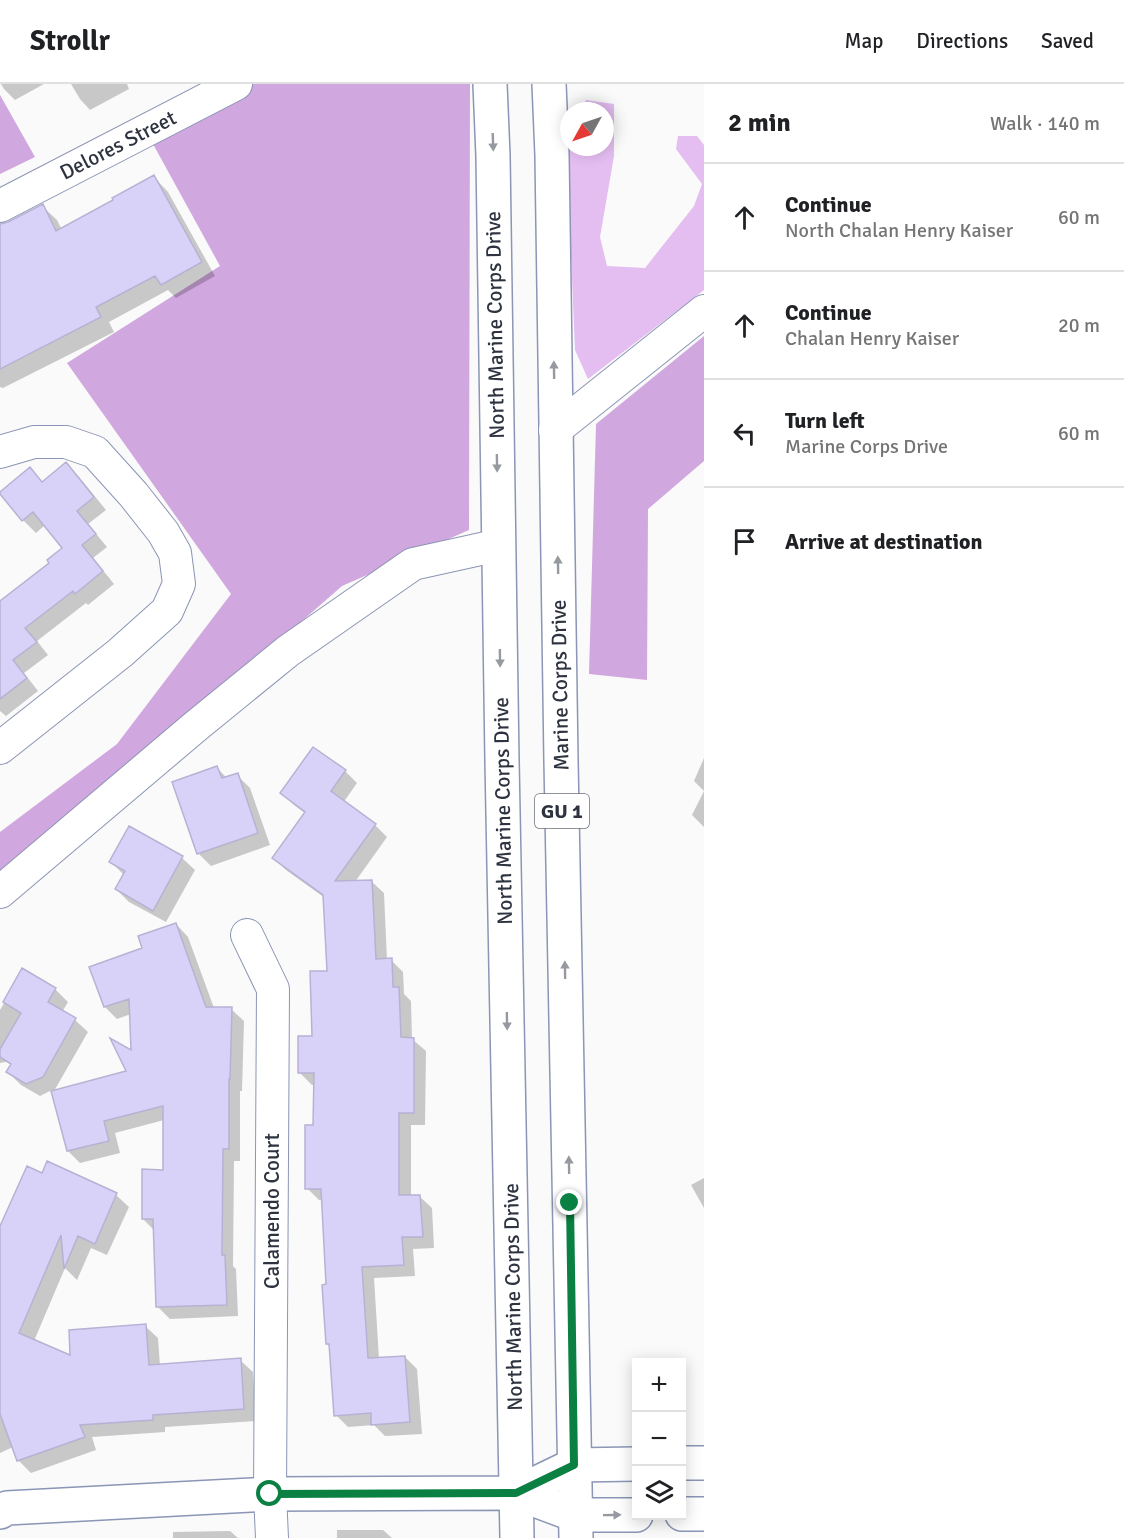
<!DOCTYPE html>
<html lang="en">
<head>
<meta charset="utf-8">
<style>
  :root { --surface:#fff; --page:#f2f2f2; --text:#202124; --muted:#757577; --line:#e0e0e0 }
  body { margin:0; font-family:Signika,sans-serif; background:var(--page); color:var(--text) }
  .controls { position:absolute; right:18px; bottom:18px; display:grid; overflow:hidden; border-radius:0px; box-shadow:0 3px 15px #0003 }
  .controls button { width:54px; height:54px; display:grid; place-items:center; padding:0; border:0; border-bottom:2px solid var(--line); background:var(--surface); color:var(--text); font:30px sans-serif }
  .compass { position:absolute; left:560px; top:18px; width:54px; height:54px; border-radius:50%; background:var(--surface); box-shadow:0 3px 15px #0003; rotate:230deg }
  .stop { position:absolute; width:18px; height:18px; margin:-14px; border:4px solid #0b8043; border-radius:50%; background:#fff }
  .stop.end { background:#0b8043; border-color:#fff; box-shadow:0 2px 6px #0008 }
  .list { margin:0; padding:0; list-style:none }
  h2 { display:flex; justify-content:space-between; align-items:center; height:78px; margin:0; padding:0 24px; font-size:26px }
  h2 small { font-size:20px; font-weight:400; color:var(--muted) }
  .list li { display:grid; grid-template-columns:39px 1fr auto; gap:18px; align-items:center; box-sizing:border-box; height:108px; padding:0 24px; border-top:2px solid var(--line) }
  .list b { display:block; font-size:22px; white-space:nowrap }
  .list p { margin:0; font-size:20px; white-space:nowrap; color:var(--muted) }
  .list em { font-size:20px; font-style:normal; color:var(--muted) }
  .icon { flex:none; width:33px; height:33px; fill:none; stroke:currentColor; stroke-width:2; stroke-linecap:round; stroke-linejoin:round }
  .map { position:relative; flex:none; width:704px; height:1454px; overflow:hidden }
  header { display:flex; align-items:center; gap:36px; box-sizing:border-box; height:84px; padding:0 30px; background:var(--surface); border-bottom:2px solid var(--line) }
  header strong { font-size:28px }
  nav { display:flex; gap:33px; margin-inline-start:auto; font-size:21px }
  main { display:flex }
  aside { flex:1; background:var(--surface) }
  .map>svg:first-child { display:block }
  .green { fill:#e4bdf1 }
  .forest { fill:#d0a7de }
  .shadow { fill:#0003 }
  .building { fill:#d9d2f8; stroke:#b8b1d3; stroke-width:1.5 }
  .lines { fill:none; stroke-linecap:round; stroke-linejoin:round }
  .street-casing { stroke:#8b95b5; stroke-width:34 }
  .secondary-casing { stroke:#8b95b5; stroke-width:36 }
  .primary-casing { stroke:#8b95b5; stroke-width:36 }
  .street { stroke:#fff; stroke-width:32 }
  .secondary { stroke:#fff; stroke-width:33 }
  .primary { stroke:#fff; stroke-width:33 }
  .oneway { fill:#9699a0 }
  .route { stroke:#0b8043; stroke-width:8 }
  .labels { text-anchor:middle; stroke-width:5; stroke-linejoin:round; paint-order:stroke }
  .shield { fill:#fff; stroke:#6d7079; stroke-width:1.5 }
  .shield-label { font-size:20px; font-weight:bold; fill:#2e3340 }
  .street-label { font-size:21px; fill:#2e3340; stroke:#fff }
</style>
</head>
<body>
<header>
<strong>Strollr</strong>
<nav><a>Map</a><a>Directions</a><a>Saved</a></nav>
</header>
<main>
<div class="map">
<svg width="704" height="1454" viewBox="0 0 704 1454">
  <rect width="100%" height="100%" fill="#fafafa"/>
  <path class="green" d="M 586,16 L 614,20 L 614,72 L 600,153 L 607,182 L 645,184 L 694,122 L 702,100 L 676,65 L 678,52 L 697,52 L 704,61 L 704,206 L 588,295 L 575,266 L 566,52 L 569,47 L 569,63 L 605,63 L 605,27 L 580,27 Z"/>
  <path class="forest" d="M 252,0 L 470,0 L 469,446 L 342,502 L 87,725 L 0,797 L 0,748 L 117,660 L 231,510 L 67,279 L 220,182 L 153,60 Z
    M 0,11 L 35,73 L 0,90 Z
    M 704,252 L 704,377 L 648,425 L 647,596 L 589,590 L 596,340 Z"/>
  <path class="shadow" d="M 1,0 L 44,0 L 15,16 L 4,5 Z
    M 71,0 L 127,0 L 129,5 L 90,26 L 80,15 Z
    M 154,93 L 168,108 L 215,192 L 176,214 L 168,206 L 109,238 L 114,248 L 3,304 L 0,303 L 0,141 L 9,139 L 42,122 L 57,136 L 62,146 Z
    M 66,380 L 79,393 L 106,426 L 88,440 L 107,463 L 93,474 L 114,500 L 88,521 L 86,519 L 37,557 L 48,571 L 24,589 L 38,607 L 6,632 L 0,627 L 0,519 L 51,479 L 64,464 L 45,441 L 36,449 L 23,436 L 30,385 L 43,399 Z
    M 314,665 L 345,687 L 357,699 L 343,719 L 375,741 L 387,753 L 355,798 L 371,797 L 384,809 L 387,876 L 391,876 L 403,888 L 404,910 L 411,917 L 412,955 L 426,967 L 425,1041 L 411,1041 L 411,1112 L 419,1112 L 432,1124 L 434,1164 L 413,1165 L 415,1192 L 374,1194 L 379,1275 L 405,1273 L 417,1285 L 422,1350 L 385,1352 L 374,1341 L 348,1343 L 336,1331 L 331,1263 L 327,1260 L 328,1202 L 323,1116 L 319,1116 L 307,1104 L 315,1042 L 315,1001 L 312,1001 L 299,988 L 314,954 L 329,888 L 325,814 L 286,786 L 274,774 L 306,730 L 294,721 L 282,709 Z
    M 704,674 L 704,707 L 694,697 Z
    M 217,684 L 227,694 L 237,691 L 250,704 L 270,761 L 211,782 L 198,769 Z
    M 704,707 L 704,743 L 692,731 Z
    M 130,744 L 182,774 L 195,786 L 166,838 L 129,818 L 116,805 L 124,791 L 111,778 Z
    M 176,840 L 188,853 L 214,924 L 231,925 L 244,937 L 242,1007 L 240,1007 L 240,1077 L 234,1077 L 233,1182 L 236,1185 L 238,1232 L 170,1235 L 158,1223 L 154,1146 L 143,1135 L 165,1087 L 164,1036 L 115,1049 L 120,1069 L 80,1079 L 68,1067 L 52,1006 L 40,1012 L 21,1001 L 8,988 L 15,976 L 0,979 L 0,926 L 23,886 L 55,905 L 68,918 L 62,928 L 75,936 L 88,948 L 54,1007 L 128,988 L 133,969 L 131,930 L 117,935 L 105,923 L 91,884 L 144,865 Z
    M 48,1079 L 116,1111 L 129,1123 L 107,1171 L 91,1164 L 77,1196 L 65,1184 L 34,1257 L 72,1273 L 145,1242 L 158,1254 L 160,1282 L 240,1276 L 253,1288 L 256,1337 L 165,1343 L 165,1348 L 92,1353 L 96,1366 L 31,1389 L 18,1376 L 13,1363 L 0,1369 L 0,1145 L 43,1091 Z
    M 704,1094 L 704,1124 L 691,1101 Z
    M 337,1446 L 383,1446 L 392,1454 L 337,1454 Z
    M 230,1447 L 238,1454 L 173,1454 L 173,1448 Z"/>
  <path class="building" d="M 154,91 L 202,178 L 161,201 L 155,192 L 96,223 L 101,233 L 0,285 L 0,140 L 8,138 L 43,120 L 56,147 L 113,116 L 112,114 Z
    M 66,378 L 94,413 L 77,427 L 96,450 L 82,461 L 103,487 L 75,510 L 73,507 L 25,544 L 37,558 L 13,576 L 27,594 L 0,615 L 0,517 L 49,479 L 47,476 L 62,464 L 33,428 L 22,437 L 0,410 L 0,408 L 30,383 L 42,398 Z
    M 313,663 L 346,686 L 331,707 L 376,740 L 335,797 L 372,796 L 376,875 L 392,874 L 393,903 L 399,903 L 401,953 L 414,954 L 414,1029 L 399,1029 L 399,1111 L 420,1111 L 423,1153 L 402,1153 L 404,1181 L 362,1183 L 368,1274 L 405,1272 L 410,1338 L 371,1341 L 371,1329 L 334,1332 L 329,1260 L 326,1260 L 322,1201 L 326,1200 L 321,1105 L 305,1105 L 305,1041 L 313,1041 L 314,989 L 298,989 L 298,952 L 312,952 L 310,887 L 327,887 L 323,811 L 272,774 L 305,728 L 280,709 Z
    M 217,682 L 222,694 L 238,689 L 258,749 L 197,770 L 172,698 Z
    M 129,742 L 183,772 L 153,827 L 115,805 L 125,787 L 109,778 Z
    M 176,839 L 206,923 L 232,923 L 230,995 L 229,995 L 229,1065 L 223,1065 L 222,1171 L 225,1171 L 227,1221 L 156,1223 L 153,1135 L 142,1135 L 142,1085 L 163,1086 L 163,1022 L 104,1037 L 109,1057 L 67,1067 L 51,1007 L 126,987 L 110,954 L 131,966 L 129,915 L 104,923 L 89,883 L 142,864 L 138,852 Z
    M 22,884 L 56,904 L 48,918 L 76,934 L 43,993 L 26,1000 L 6,988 L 11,980 L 0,973 L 0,965 L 21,929 L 3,918 Z
    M 47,1077 L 117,1109 L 95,1160 L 78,1152 L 64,1185 L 61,1151 L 19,1249 L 70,1271 L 69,1246 L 146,1240 L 149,1281 L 241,1274 L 244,1325 L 153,1331 L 153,1336 L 80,1341 L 85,1353 L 17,1377 L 0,1330 L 0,1142 L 27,1082 L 42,1089 Z"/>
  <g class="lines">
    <g class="street-casing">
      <path id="street" d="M 0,122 L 236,0
        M 555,346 L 704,227
        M 0,368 L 34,358 L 66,358 L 95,368 L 133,410 L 163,448 L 175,469 L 179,500 L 167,527 L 120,569 L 0,664
        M 0,808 L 196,642 L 288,567 L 413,480 L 499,461
        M 247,851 L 273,905 L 270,1410 L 272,1454"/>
    </g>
    <g class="secondary-casing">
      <path id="secondary" d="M 682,1379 L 704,1379
        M 516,1409 L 574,1381 L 636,1380
        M 0,1428 L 7,1424 L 270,1410 L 516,1409 L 575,1431 L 636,1431
        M 682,1430 L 704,1430"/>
    </g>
    <g class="primary-casing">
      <path id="primary" d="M 490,0 L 493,72 L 502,677 L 517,1454
        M 549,0 L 552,71 L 561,677 L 576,1454"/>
    </g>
    <use href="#street" class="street"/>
    <use href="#secondary" class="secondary"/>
    <use href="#primary" class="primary"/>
  </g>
  <defs><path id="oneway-solid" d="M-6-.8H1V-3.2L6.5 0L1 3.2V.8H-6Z" transform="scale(1.5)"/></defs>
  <g class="oneway">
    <use href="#oneway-solid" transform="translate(493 58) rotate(88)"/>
    <use href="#oneway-solid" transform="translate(554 286) rotate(-91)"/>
    <use href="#oneway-solid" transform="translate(497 379) rotate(89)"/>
    <use href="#oneway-solid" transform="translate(558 481) rotate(-91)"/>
    <use href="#oneway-solid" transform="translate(500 574) rotate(89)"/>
    <use href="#oneway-solid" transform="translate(565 886) rotate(-91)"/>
    <use href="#oneway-solid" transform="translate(507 937) rotate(89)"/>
    <use href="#oneway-solid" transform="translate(569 1081) rotate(-91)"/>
    <use href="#oneway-solid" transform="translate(612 1431) rotate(-1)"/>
  </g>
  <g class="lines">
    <path class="route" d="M 270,1410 L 516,1409 L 574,1381 L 570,1119"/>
  </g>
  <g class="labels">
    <rect class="shield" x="535" y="710" width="54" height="34" rx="4.5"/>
    <g class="shield-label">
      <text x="562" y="734">GU 1</text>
    </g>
    <g class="street-label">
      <text transform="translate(118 61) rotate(-27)" y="7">Delores Street</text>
      <text transform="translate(495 241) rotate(-91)" y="7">North Marine Corps Drive</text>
      <text transform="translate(560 601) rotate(-91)" y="7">Marine Corps Drive</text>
      <text transform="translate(503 727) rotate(-91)" y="7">North Marine Corps Drive</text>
      <text transform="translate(272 1127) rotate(-90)" y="7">Calamendo Court</text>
      <text transform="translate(513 1213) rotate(-91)" y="7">North Marine Corps Drive</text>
    </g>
  </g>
</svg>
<div class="controls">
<button>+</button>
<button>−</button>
<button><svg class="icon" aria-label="layers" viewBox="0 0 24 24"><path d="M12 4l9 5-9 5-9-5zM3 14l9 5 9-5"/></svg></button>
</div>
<svg class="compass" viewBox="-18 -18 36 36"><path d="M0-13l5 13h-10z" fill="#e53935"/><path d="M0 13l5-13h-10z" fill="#757577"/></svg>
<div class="stop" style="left:270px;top:1410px"></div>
<div class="stop end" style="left:570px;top:1119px"></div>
</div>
<aside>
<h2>2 min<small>Walk · 140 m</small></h2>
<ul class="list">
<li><svg class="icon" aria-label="ahead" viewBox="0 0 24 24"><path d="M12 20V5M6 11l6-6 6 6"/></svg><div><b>Continue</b><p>North Chalan Henry Kaiser</p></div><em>60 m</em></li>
<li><svg class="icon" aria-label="ahead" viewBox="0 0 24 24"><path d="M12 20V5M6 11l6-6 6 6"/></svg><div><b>Continue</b><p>Chalan Henry Kaiser</p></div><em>20 m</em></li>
<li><svg class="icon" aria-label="left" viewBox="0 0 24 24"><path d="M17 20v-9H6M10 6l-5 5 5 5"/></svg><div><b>Turn left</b><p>Marine Corps Drive</p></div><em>60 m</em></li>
<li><svg class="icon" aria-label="arrive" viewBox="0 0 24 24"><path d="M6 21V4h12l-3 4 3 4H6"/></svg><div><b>Arrive at destination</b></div></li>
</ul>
</aside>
</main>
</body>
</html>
